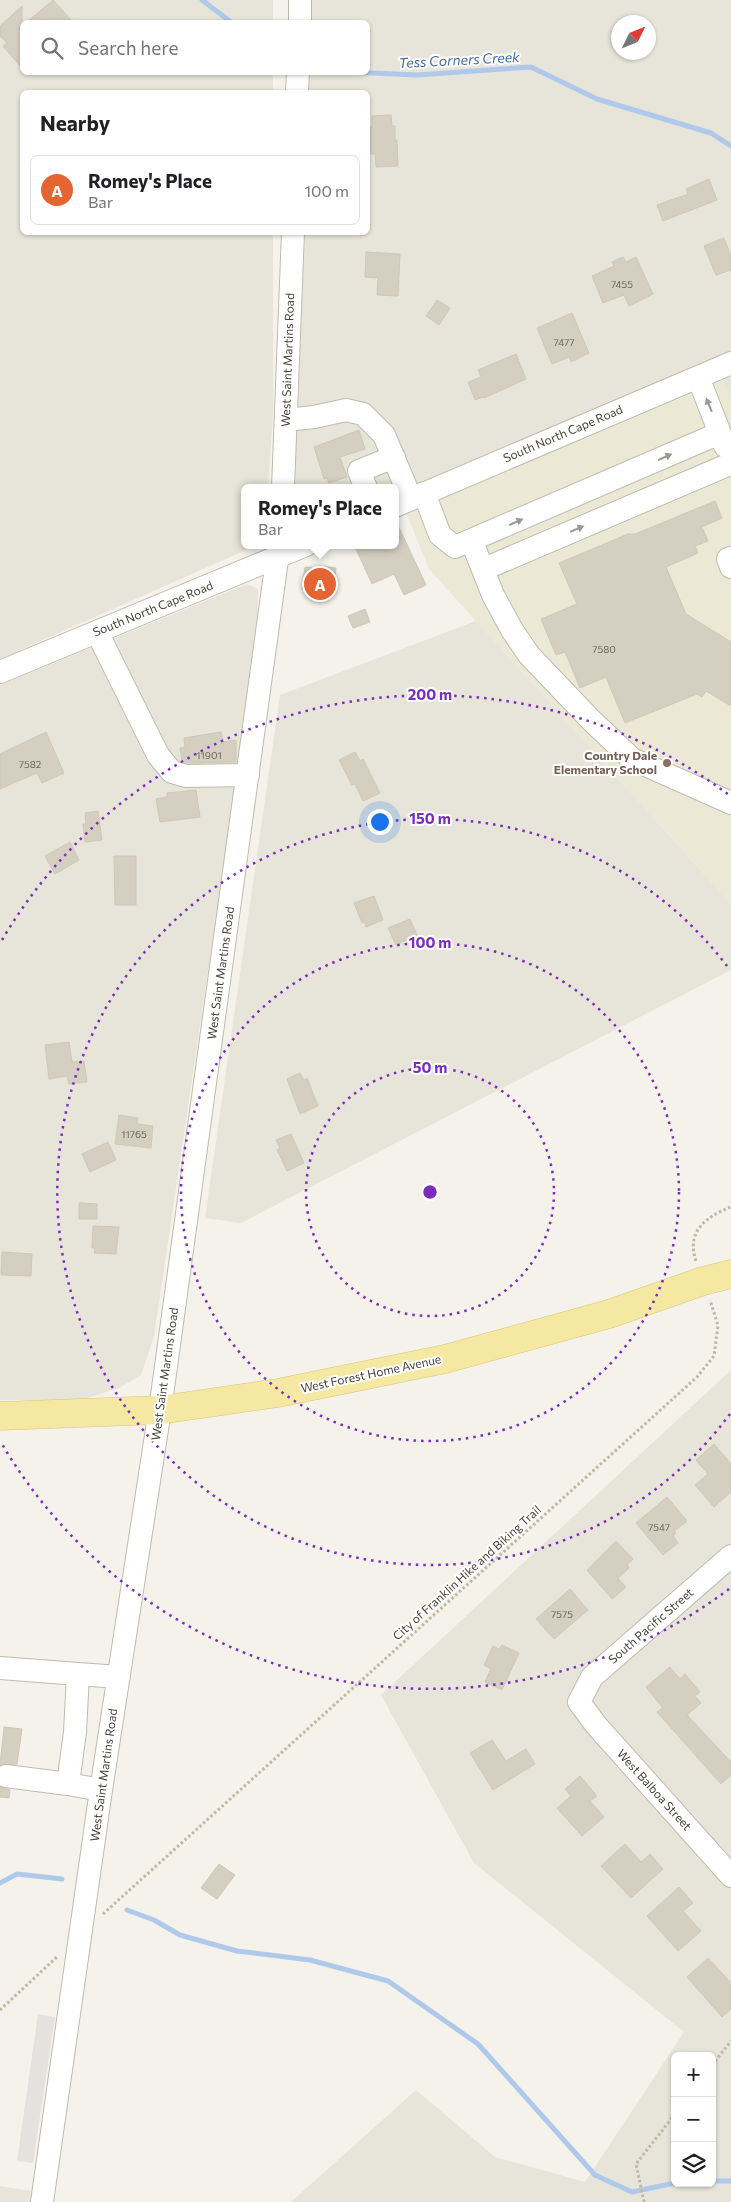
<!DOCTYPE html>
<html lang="en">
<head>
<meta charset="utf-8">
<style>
  :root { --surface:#fff; --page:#f6f6f6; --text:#202124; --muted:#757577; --line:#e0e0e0; --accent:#e46532 }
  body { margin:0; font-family:Commissioner,sans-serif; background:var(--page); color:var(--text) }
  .controls { position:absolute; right:15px; bottom:15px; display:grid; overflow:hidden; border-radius:8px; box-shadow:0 1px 4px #0004 }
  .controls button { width:45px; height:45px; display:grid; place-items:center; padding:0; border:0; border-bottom:1px solid var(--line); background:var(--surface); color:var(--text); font:25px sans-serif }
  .compass { position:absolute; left:611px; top:15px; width:45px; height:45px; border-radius:50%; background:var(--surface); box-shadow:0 1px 4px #0004; rotate:47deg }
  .you { position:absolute; left:379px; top:821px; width:18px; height:18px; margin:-12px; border:4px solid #fff; border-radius:50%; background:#1a73e8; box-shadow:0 0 0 8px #1a73e833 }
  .badge { display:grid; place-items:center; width:32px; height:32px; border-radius:50%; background:var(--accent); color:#fff; font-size:16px; font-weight:700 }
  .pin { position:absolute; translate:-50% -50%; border:2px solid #fff; box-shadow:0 1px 5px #0006 }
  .popup { position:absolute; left:241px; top:484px; width:158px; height:65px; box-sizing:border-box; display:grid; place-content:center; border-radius:8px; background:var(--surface); filter:drop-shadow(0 1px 4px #0005); font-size:16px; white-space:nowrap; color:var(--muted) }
  .popup b { font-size:19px; color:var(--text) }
  .popup::after { content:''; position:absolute; left:50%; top:100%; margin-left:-10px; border:10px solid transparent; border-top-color:var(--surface) }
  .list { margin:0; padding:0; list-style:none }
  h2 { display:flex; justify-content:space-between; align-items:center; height:65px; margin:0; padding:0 20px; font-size:21px }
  h2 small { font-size:16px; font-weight:400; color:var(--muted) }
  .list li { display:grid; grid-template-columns:32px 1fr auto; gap:15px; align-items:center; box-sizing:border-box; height:70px; margin:0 10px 10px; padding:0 10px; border:1px solid var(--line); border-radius:8px }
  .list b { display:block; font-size:19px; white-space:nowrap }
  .list p { margin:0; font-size:16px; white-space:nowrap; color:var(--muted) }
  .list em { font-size:16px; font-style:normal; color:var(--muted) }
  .icon { flex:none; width:28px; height:28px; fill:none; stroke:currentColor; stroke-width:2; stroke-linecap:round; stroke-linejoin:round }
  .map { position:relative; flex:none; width:731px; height:2202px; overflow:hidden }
  .search { position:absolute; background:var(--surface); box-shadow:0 1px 4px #0004; left:20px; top:20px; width:350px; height:55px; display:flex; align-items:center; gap:12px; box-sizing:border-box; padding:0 18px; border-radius:8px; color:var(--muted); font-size:19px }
  .panel { position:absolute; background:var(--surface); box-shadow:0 1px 4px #0004; left:20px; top:90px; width:350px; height:145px; border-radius:8px }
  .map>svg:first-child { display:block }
  .residential { fill:#e7e4d9; fill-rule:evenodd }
  .education { fill:#ebe8d6 }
  .parking { fill:#e3e2de }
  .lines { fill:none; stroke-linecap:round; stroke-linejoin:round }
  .stream { stroke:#aec9e9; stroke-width:5 }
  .building { fill:#d4cfc1; stroke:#cec8b5 }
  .minor-casing { stroke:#bebbae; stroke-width:24 }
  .major-casing { stroke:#d8c774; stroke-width:29 }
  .path { stroke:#beb8a1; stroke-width:3; stroke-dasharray:2.5 2.5; stroke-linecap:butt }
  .minor { stroke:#fff; stroke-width:22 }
  .major { stroke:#f4e8a3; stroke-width:28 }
  .oneway { fill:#9a9892 }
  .ring { fill:none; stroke:#7b2cbf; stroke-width:2.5; stroke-dasharray:2.5 5 }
  .education-dot { fill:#8d6e63; stroke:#fff; stroke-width:2 }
  .labels { text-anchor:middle; stroke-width:4; stroke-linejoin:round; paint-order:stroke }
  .number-label { font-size:10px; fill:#6a665b }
  .street-label { font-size:12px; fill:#474339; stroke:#fff }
  .education-label { font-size:12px; font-weight:bold; fill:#785e54; stroke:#fff; text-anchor:end }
  .water-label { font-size:14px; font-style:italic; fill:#3d6ca8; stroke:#fff }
  .centre { fill:#7b2cbf; stroke:#fff; stroke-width:2.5 }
  .ring-label { font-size:15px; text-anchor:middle; font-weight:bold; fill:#7b2cbf; stroke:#fff; stroke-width:4; stroke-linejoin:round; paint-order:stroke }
</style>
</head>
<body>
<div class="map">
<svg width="731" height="2202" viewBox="0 0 731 2202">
  <rect width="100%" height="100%" fill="#f4f2eb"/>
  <path class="residential" d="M 0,0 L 273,0 L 273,22 L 22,22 L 22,72 L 273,73 L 273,92 L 22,92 L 22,232 L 273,233 L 273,414 L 268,488 L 245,488 L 245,545 L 257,545 L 0,659 Z
    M 306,0 L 731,0 L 731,351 L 531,438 L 395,493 L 395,488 L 292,488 L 293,446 L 305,233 L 368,232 L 368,92 L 306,92 L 306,73 L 368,72 L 368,22 L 306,22 ZM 618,22 L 648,22 L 648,52 L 618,52 Z
    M 731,374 L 731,400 L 722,378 Z
    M 247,584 L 258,589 L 257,639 L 154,1337 L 141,1375 L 119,1388 L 81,1400 L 0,1400 L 0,685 Z
    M 476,621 L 731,904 L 731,970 L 241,1223 L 205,1218 L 280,695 Z
    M 731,1370 L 731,2202 L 291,2202 L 416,2090 L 495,2157 L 585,2182 L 684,2032 L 474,1863 L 381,1695 ZM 675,2056 L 712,2056 L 712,2183 L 675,2183 Z
    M 0,2186 L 31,2191 L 30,2202 L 0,2202 Z"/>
  <path class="education" d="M 722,378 L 731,400 L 731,904 L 429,569 L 405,510 Z"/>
  <path class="parking" d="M 38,2014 L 55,2017 L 33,2163 L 17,2161 Z"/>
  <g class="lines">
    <path class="stream" d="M 202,0 L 231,22
      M 351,72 L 417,75 L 531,67 L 597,99 L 711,133 L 731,146
      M 0,1883 L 17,1874 L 62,1879
      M 127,1910 L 154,1920 L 180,1935 L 237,1951 L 310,1960 L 388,1981 L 478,2044 L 595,2175 L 632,2192 L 675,2183
      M 712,2181 L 731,2181"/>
  </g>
  <path class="building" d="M 53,0 L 73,22 L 27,22 Z
    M 22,6 L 22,68 L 3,46 L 7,43 L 0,36 L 0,26 Z
    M 391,115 L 392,126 L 395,126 L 395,140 L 397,140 L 398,166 L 376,167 L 375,154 L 369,154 L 368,127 L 372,127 L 372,116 Z
    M 709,179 L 717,200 L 663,221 L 657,205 L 688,194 L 686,189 Z
    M 724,238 L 731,256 L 731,270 L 716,275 L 704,246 Z
    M 366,252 L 400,254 L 398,296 L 377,295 L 378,278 L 365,277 Z
    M 623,257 L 626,262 L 636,257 L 653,294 L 629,306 L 624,295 L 603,303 L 592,276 L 614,266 L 612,262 Z
    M 437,300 L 450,308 L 439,325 L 426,316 Z
    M 572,313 L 589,353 L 571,362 L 569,357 L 552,364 L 537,328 Z
    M 516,354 L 526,379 L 484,398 L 483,397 L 475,400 L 468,382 L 481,377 L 478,370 Z
    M 359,430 L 365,449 L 340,457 L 347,477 L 329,483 L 327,478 L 324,479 L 314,447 Z
    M 715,501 L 722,518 L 702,527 L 708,541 L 695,546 L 698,553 L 666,567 L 686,614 L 731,642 L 731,706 L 706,691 L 702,697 L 697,694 L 625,723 L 606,677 L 580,688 L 565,652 L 556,655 L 541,619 L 577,604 L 559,563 L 628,534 L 635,534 Z
    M 395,519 L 426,585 L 404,595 L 394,574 L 372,584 L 356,549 L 364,545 L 395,545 Z
    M 319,566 L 336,568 L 333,594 L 302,589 L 305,567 L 319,569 Z
    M 365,609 L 370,622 L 353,628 L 348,616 Z
    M 46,732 L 64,773 L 42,783 L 37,773 L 0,789 L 0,754 Z
    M 221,732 L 223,742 L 236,740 L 236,762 L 188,763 L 182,761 L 180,748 L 185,747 L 184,738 Z
    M 355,752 L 360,761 L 363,759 L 380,793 L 363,801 L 355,784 L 352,785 L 339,760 Z
    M 196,790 L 200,817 L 160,822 L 156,799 L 167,797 L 167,793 Z
    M 98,811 L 102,840 L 85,842 L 83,824 L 86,824 L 85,813 Z
    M 70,842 L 79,860 L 55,874 L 45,856 Z
    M 114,856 L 136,856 L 136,905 L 115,905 Z
    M 374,896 L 383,920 L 366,927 L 365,922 L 362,923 L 354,903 Z
    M 410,919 L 417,935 L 396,945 L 388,928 Z
    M 69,1042 L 72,1062 L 84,1061 L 87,1082 L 69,1084 L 67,1076 L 49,1079 L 45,1045 Z
    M 300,1073 L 304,1080 L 307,1078 L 318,1106 L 300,1114 L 287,1079 Z
    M 119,1115 L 138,1118 L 137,1124 L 153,1126 L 151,1148 L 115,1144 Z
    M 291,1134 L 304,1163 L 287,1171 L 277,1150 L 280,1148 L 276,1140 Z
    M 108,1142 L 116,1160 L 90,1172 L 82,1154 Z
    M 79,1203 L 97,1204 L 97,1219 L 79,1219 Z
    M 93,1226 L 119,1227 L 116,1254 L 94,1253 L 95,1248 L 92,1248 Z
    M 2,1252 L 32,1254 L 31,1276 L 1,1275 Z
    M 714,1444 L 731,1464 L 731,1492 L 714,1507 L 695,1485 L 708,1474 L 696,1460 Z
    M 667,1497 L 687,1521 L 674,1531 L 676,1533 L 673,1536 L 678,1543 L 663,1555 L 636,1523 Z
    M 616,1541 L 633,1559 L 627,1565 L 629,1568 L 618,1578 L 626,1587 L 612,1599 L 587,1570 Z
    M 570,1589 L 588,1610 L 554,1639 L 536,1619 Z
    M 502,1645 L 519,1653 L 502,1690 L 485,1682 L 491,1669 L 484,1665 L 493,1646 L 499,1649 Z
    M 670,1667 L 680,1679 L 685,1674 L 700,1692 L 695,1696 L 701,1703 L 687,1715 L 731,1762 L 731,1775 L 721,1784 L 657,1712 L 663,1708 L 646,1687 Z
    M 4,1727 L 22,1729 L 17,1764 L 0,1765 Z
    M 492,1740 L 506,1761 L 526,1749 L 535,1764 L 493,1790 L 470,1753 Z
    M 580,1776 L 597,1796 L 590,1801 L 604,1817 L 582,1836 L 557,1808 L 571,1796 L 565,1789 Z
    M 0,1787 L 10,1790 L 9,1798 L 0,1797 Z
    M 625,1844 L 641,1862 L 650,1854 L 663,1869 L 631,1898 L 601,1866 Z
    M 219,1864 L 235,1875 L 217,1899 L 201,1888 Z
    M 679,1887 L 693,1903 L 683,1911 L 701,1931 L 678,1951 L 647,1916 Z
    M 708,1958 L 731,1983 L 731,2009 L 722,2017 L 687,1977 Z"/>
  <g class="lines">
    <g class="minor-casing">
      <path id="minor" d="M 300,22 L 300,0
        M 297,92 L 298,72
        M 698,377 L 725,446
        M 286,420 L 314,417 L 346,410 L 363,414 L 384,435 L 411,499
        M 283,488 L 293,232
        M 366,488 L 359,471 L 394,457
        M 424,493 L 440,535 L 455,547 L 720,433
        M 395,506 L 731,363
        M 472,542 L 493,595 L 512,630 L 529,655 L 591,720 L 632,759 L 731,803
        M 731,558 L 728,559 L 731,567
        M 484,569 L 730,464
        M 97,632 L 158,755 L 172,772 L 186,776 L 248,775
        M 0,672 L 306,545
        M 731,1556 L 592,1677 L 579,1702 L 596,1725 L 731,1876
        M 0,1668 L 78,1674
        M 6,1776 L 68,1784
        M 101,1790 L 68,1784 L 75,1732 L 78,1674 L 119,1677
        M 42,2202 L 101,1790 L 160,1410 L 279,545"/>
    </g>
    <g class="major-casing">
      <path id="major" d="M 0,1416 L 160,1410 L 278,1393 L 445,1359 L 609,1314 L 703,1281 L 731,1274"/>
    </g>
    <path class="path" d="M 696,1261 C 686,1232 705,1217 731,1207
      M 103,1914 L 697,1377 L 714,1356 L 718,1325 L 710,1300
      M 0,2010 L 58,1956
      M 712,2065 L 731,2041
      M 644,2202 L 636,2164 L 675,2114"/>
    <use href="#minor" class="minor"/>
    <use href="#major" class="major"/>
  </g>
  <defs><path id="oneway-solid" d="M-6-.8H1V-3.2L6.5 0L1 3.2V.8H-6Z" transform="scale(1.25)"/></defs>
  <g class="oneway">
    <use href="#oneway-solid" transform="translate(709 405) rotate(-112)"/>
    <use href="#oneway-solid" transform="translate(665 457) rotate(-24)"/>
    <use href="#oneway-solid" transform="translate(516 522) rotate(-24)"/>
    <use href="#oneway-solid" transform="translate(577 529) rotate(-23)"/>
  </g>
  <g class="ring">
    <circle cx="430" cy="1192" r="124"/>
    <circle cx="430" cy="1192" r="249"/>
    <path d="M730 1414A373 373 0 1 1 730 970"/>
    <path d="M729 1589A497 497 0 0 1 2 1444M2 940A497 497 0 0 1 729 795"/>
  </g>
  <circle class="education-dot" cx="667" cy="763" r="5"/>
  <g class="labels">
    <g class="number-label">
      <text x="622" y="288">7455</text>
      <text x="564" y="346">7477</text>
      <text x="604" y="653">7580</text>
      <text x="209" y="759">11901</text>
      <text x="30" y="768">7582</text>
      <text x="134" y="1138">11765</text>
      <text x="659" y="1531">7547</text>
      <text x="562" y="1618">7575</text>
    </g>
    <g class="street-label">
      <text transform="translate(288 360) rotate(-88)" y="4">West Saint Martins Road</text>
      <text transform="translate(563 434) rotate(-23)" y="4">South North Cape Road</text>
      <text transform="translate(153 609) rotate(-22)" y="4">South North Cape Road</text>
      <text transform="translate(221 973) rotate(-82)" y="4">West Saint Martins Road</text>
      <text transform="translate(165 1374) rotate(-82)" y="4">West Saint Martins Road</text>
      <text transform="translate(371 1374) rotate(-12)" y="4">West Forest Home Avenue</text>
      <text transform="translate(467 1573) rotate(-42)" y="4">City of Franklin Hike and Biking Trail</text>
      <text transform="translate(651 1626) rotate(-41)" y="4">South Pacific Street</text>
      <text transform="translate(104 1775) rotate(-82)" y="4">West Saint Martins Road</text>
      <text transform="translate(654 1790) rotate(48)" y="4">West Balboa Street</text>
    </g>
    <g class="education-label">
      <text x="657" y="760">Country Dale<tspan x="657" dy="14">Elementary School</tspan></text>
    </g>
    <g class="water-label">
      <text transform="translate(459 60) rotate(-3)" y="5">Tess Corners Creek</text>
    </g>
  </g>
  <circle cx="430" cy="1192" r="8" class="centre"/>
  <g class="ring-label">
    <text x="430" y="700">200 m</text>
    <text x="430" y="824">150 m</text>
    <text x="430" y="948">100 m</text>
    <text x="430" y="1073">50 m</text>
  </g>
</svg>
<div class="controls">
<button>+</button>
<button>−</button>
<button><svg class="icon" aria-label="layers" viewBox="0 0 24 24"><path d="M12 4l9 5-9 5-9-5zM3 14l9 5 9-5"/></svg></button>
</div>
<svg class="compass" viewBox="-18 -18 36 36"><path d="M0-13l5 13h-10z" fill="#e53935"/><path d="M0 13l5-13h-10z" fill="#757577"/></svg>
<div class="you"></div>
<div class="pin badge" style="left:320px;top:584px">A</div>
<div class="popup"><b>Romey's Place</b>Bar</div>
<div class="search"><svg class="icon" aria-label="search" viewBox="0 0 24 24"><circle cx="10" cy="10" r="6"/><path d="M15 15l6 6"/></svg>Search here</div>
<section class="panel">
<h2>Nearby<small></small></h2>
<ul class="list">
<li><span class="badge">A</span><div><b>Romey's Place</b><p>Bar</p></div><em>100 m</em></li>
</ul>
</section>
</div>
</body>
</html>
